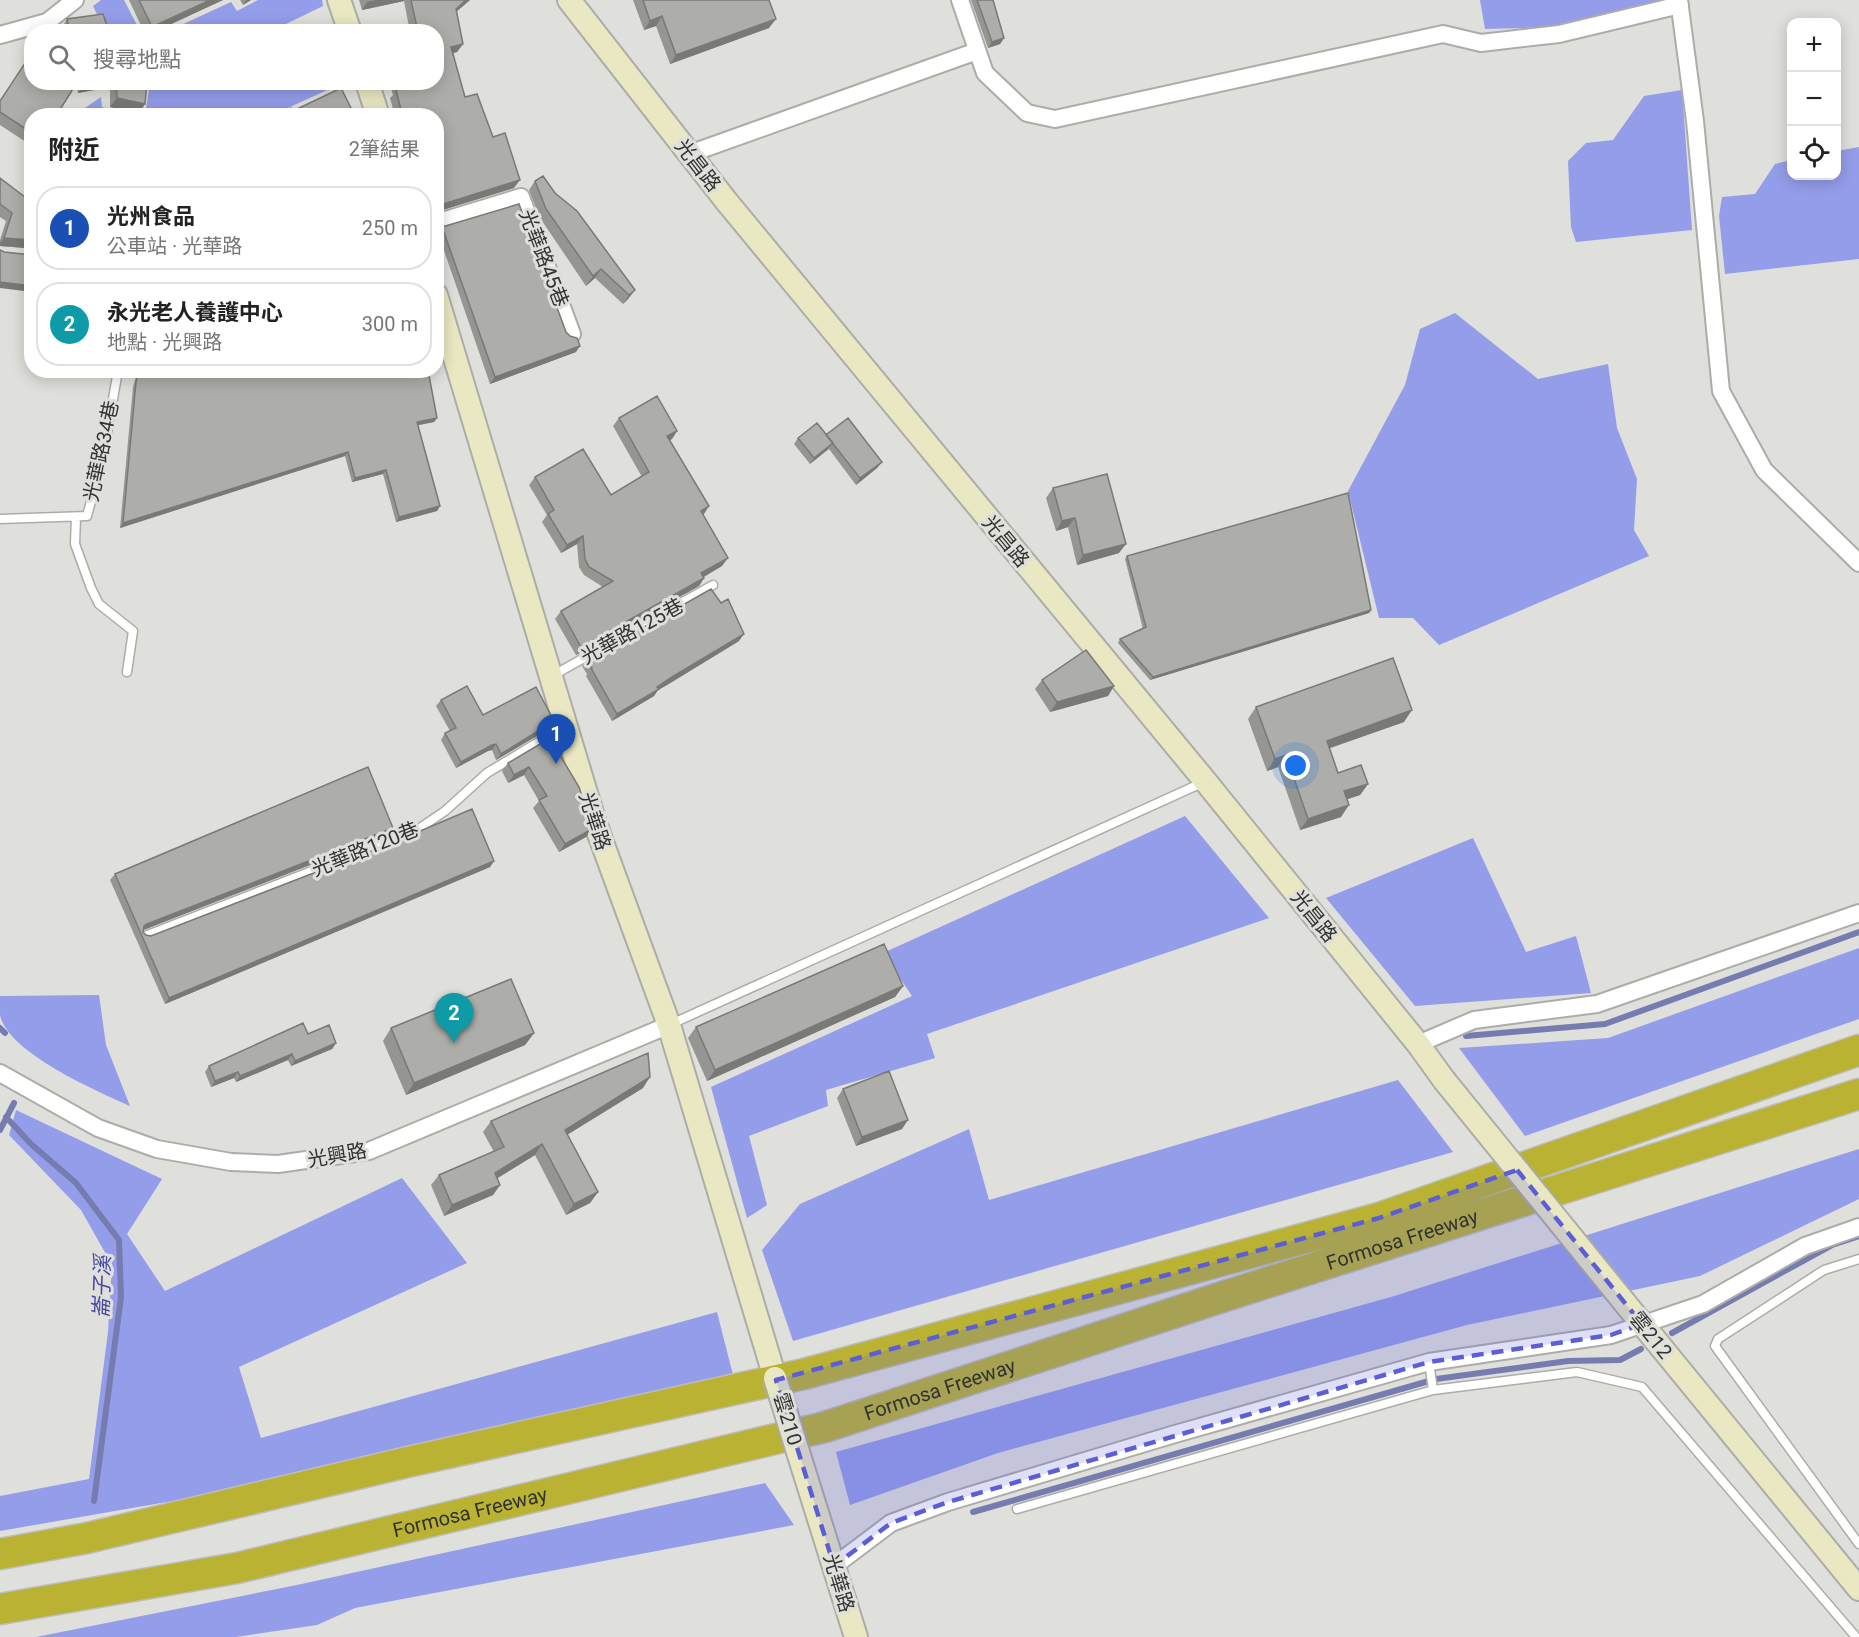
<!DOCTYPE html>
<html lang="zh-TW">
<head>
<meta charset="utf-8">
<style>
  :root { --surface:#fff; --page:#f2f2f2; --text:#222; --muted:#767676; --line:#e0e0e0; --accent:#2563eb }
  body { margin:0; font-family:Roboto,"Noto Sans TC",sans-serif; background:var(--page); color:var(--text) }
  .controls { position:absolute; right:18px; top:18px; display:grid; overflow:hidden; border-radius:12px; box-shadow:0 3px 15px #0003 }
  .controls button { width:54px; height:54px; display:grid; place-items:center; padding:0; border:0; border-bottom:2px solid var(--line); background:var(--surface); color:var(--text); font:30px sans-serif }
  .you { position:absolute; left:1296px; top:766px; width:21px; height:21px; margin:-15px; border:4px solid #fff; border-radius:50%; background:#1a73e8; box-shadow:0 0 0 9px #1a73e833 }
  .badge { display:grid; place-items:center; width:39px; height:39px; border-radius:50%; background:var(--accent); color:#fff; font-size:20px; font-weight:700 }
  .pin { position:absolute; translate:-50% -50px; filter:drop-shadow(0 2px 3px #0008) }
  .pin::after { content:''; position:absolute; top:32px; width:21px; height:18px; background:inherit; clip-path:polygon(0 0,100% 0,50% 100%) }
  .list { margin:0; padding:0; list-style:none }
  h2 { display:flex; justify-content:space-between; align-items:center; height:78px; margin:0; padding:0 24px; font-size:26px }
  h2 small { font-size:20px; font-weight:400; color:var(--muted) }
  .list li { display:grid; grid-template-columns:39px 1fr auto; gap:18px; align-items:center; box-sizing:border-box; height:84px; margin:0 12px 12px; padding:0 12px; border:2px solid var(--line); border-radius:24px }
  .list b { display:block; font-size:22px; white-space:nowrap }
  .list p { margin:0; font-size:20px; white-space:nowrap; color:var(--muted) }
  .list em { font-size:20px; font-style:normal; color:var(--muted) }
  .icon { flex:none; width:33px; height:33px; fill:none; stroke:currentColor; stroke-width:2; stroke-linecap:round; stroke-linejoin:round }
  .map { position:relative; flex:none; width:1859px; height:1637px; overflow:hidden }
  .search { position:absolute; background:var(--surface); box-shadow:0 3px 15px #0003; left:24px; top:24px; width:420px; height:66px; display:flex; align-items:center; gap:15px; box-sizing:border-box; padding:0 21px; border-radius:24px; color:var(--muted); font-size:22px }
  .panel { position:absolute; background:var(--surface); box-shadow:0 3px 15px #0003; left:24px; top:108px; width:420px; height:270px; border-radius:24px }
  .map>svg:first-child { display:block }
  .forest { fill:#949de9 }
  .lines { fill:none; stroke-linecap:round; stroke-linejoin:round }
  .stream { stroke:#767cb0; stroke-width:6 }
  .lane-casing { stroke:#acaca8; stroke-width:11 }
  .street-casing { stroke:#acaca8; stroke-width:20 }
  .secondary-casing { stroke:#acaca8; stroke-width:26 }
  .highway-casing { stroke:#bdbdbd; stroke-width:33 }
  .lane { stroke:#fff; stroke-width:8 }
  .street { stroke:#fff; stroke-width:16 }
  .secondary { stroke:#eae8c2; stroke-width:22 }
  .highway { stroke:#bab233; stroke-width:30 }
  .secondary-bridge-casing { stroke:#acaca8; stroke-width:26; stroke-linecap:butt }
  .secondary-bridge { stroke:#eae8c2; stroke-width:22 }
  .wall { fill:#959591 }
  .shaded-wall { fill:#797976 }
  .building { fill:#adada9; stroke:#797976; stroke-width:1.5 }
  .marked { fill:#5c5ed6; fill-opacity:0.2; stroke:#5c5ed6; stroke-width:4.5; stroke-dasharray:12 8; stroke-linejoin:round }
  .labels { text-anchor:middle; stroke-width:6; stroke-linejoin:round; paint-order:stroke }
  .street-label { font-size:20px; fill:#323231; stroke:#dfdfdb }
  .water-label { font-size:21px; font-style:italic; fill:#484aa3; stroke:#dfdfdb }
</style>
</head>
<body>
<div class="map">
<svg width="1859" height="1637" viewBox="0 0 1859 1637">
  <rect width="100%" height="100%" fill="#dfdfdb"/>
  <path class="forest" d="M 101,0 L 124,0 L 140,31 L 105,31 L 93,6 Z
    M 258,0 L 322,0 L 323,6 L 286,24 L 281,31 L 168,31 L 231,2 L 237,11 Z
    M 1480,0 L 1660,0 L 1562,27 L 1485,29 Z
    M 150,83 L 150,82 L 343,83 L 272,115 L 145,115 Z
    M 1682,90 L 1692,230 L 1576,242 L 1571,227 L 1568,161 L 1586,143 L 1613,140 L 1644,96 Z
    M 101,97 L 102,107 L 131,115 L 80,115 L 82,110 Z
    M 1859,147 L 1859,259 L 1725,274 L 1719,216 L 1722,197 L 1755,194 L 1775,164 L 1791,160 L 1792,176 L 1836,176 L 1837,151 Z
    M 1455,313 L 1538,379 L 1608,364 L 1617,428 L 1637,479 L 1634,530 L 1649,556 L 1439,645 L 1413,618 L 1379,618 L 1348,491 L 1405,385 L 1420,329 Z
    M 1185,816 L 1269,918 L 927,1034 L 935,1058 L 826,1090 L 828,1106 L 749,1136 L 767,1205 L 747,1218 L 711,1087 L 912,996 L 883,953 Z
    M 1473,838 L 1526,952 L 1576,936 L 1591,993 L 1415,1006 L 1326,898 Z
    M 1859,948 L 1859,1019 L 1525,1136 L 1459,1048 L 1608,1038 Z
    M 99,995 L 106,1045 L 130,1106 C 97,1091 8,1053 0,1015 C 0,1009 0,1002 0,996 Z
    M 1398,1080 L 1453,1152 L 793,1341 L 762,1250 L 800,1204 L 969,1129 L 989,1200 Z
    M 16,1110 L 162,1179 L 127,1234 L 165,1291 L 402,1178 L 467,1263 L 239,1367 L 261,1438 L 717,1312 L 733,1375 L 362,1457 L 207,1495 L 0,1531 L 0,1496 L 89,1479 L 108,1332 L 112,1265 L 81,1210 L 9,1135 Z
    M 1859,1149 L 1859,1199 L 1700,1276 L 1467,1325 L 998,1453 L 850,1505 L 836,1452 L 1391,1297 Z
    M 765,1483 L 794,1525 L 355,1608 L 317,1625 L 236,1637 L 36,1637 L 297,1585 Z"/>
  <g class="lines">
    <path class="stream" d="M 0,1028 L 5,1033
      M 1466,1036 L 1605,1024 L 1859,932
      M 6,1117 L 31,1144 L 76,1183 L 119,1240 L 121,1297 L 94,1501
      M 0,1130 L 14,1103
      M 1672,1333 L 1832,1245 L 1859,1236
      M 973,1512 L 1436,1379 L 1568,1361 L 1620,1360 L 1641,1349"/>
    <g class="lane-casing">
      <path id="lane" d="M 76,517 L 75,544 L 91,588 L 99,604 L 133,631 L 127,672
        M 0,519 L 87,516 L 103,456 L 117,376 L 115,370
        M 552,676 L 713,585
        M 145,936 L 417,830 L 445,811 L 487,773 L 565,726
        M 669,1025 L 1204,782
        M 1859,1259 L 1824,1270 L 1718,1339 L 1715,1346 L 1859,1544
        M 1429,1362 L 1433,1390
        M 1017,1509 L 1433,1390 L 1577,1372 L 1642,1387 L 1856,1637"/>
    </g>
    <g class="street-casing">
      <path id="street" d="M 960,0 L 985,73 L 1027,113 L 1055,119 L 1443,34 L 1481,43 L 1559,34 L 1680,5
        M 1679,0 L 1695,121 L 1721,391 L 1764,470 L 1859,563
        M 0,35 L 47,22 L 75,0
        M 689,154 L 977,51
        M 436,223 L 521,197 L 572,334
        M 1418,1044 L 1474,1020 L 1597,1004 L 1859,913
        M 0,1073 L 98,1128 L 157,1149 L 231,1162 L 278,1164 L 369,1151 L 669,1025
        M 834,1566 L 891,1523 L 948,1502 L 1175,1434 L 1429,1362 L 1611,1335 L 1703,1304 L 1805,1246 L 1859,1227"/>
    </g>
    <g class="secondary-casing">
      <path id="secondary" d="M 339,0 L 350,32
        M 569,0 L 727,202 L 1206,782 L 1418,1044 L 1444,1080
        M 367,82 L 378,116
        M 436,295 L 595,823 L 669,1025 L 775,1378
        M 1625,1303 L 1859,1589
        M 798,1452 L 856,1637"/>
    </g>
    <g class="highway-casing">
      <g id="highway">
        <path d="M 0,1554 L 87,1538 L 412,1461 L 804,1374 L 1379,1218 L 1859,1050"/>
        <path id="s1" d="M 0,1609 L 237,1568 L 825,1427 L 1225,1296 L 1859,1094"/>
      </g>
    </g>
    <use href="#lane" class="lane"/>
    <use href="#street" class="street"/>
    <use href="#secondary" class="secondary"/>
    <use href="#highway" class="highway"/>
    <g class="secondary-bridge-casing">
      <path id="secondary-bridge" d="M 1444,1080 L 1625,1303
        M 775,1378 L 798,1452"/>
    </g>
    <use href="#secondary-bridge" class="secondary-bridge"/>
  </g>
  <path class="wall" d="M 129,0 L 223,0 L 154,32 L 144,32 Z
    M 240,0 L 251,0 L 243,5 Z
    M 359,0 L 470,0 L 456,12 L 463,44 L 457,52 L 453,53 L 465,97 L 493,137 L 514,188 L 436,212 L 436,116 L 395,116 L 390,98 L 393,95 L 389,82 L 436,82 L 436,32 L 410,32 L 404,1 L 362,10 Z
    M 633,0 L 769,0 L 769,28 L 670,64 L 656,26 L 644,30 Z
    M 971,0 L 993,0 L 1004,38 L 1000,44 L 988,48 Z
    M 67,19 L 109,32 L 61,32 L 61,29 Z
    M 76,82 L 147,82 L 145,104 L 139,113 L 110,107 L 110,87 L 78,93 L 76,84 L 32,116 L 32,146 L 0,125 L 0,101 L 76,84 Z
    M 0,178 L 25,197 L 26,248 L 0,246 L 0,240 L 6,221 L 0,217 Z
    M 535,181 L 555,193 L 635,290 L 628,299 L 623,304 L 595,278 L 586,286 L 540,218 L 529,190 Z
    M 442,227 L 576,352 L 490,384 L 438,233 Z
    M 138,370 L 428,370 L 437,418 L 434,422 L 418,425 L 440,506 L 437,511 L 396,522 L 383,474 L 352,482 L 345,456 L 120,528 L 133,387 Z
    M 619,418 L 677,431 L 672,439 L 670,440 L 704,514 L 703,514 L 722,566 L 704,577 L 704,578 L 699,586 L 576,655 L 555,619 L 561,611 L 603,587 L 584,575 L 579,567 L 577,544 L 561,553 L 542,522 L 547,515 L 529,485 L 535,477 L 611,495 L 642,477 L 613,426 Z
    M 826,435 L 882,462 L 877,468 L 856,485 L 829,449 L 810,464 L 794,444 L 798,438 Z
    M 1053,488 L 1119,553 L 1077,565 L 1068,527 L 1056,531 L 1046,498 Z
    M 1127,556 L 1371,610 L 1369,613 L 1150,680 L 1118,643 L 1120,639 L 1143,629 L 1125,559 Z
    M 739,641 L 667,685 L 658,690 L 654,696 L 612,721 L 586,676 L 587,674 L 582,666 L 587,659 Z
    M 1042,680 L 1114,686 L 1108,696 L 1050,712 L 1035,689 Z
    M 441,700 L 483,715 L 550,728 L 496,760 L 492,750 L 488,751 L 456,768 L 441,740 L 445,733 L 450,731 L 436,706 Z
    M 1256,707 L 1404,722 L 1329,748 L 1338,773 L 1368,784 L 1360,795 L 1347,799 L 1341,817 L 1300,830 L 1278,767 L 1267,771 L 1248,719 Z
    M 560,756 L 592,829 L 586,837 L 559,852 L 533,808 L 539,801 L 524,775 L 508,783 L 502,771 L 508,763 L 561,756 Z
    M 389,834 L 144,930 L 143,932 L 146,935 L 151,936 L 494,861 L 490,867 L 165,1004 L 110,880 L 115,874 Z
    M 903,986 L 895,997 L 707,1081 L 688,1038 L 696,1027 Z
    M 391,1028 L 534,1033 L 525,1045 L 406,1095 L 383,1041 Z
    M 308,1034 L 336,1043 L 332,1049 L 291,1066 L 288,1060 L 236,1082 L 234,1078 L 211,1087 L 205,1072 L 209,1066 Z
    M 643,1088 L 567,1135 L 598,1192 L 590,1203 L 566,1215 L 535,1155 L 497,1178 L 500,1185 L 493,1195 L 444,1216 L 431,1185 L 439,1175 L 494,1152 L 483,1132 L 491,1121 Z
    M 843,1089 L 902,1129 L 856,1146 L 837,1098 Z"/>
  <path class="shaded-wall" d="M 210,0 L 223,0 L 154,32 L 148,32 L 152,27 Z
    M 246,0 L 251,0 L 243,5 Z
    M 376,0 L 404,0 L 404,1 L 362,10 L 367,2 Z
    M 466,0 L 470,0 L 450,17 L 456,9 Z
    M 662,16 L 656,26 L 644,30 L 650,21 Z
    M 776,19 L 769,28 L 670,64 L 676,55 Z
    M 1004,38 L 1000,44 L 988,48 L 992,42 Z
    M 463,44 L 457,52 L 446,55 L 451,47 Z
    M 91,82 L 113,82 L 110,87 L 78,93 L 85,84 Z
    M 117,98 L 145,104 L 139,113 L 110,107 Z
    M 520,180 L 514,188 L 436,212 L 437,206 Z
    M 4,238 L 32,240 L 32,242 L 26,248 L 0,246 L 0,243 Z
    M 601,269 L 595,278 L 586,286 L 593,276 Z
    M 0,282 L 32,286 L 32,292 L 0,288 Z
    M 635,290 L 628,299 L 623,304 L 629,295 Z
    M 580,346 L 576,352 L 490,384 L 495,377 Z
    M 437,418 L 434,422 L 414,426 L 417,422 Z
    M 677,431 L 672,439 L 662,444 L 667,436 Z
    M 833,443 L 828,449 L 810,464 L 814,458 Z
    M 348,452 L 345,456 L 120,528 L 123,523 Z
    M 882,462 L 877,468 L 856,485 L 860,478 Z
    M 386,470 L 383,474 L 352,482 L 355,478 Z
    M 440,506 L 437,511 L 396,522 L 399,517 Z
    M 709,506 L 704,514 L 695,519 L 701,511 Z
    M 1075,518 L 1068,527 L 1056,531 L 1062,521 Z
    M 583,536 L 577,544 L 561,553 L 567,545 Z
    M 1126,544 L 1119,553 L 1077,565 L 1083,555 Z
    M 728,558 L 722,566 L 696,581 L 701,573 Z
    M 704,578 L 699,586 L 576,655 L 581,647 Z
    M 1371,610 L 1369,613 L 1150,680 L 1153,677 Z
    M 744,634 L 739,641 L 667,685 L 658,690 L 654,696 L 612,721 L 617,714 L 672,677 Z
    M 1114,686 L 1108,696 L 1050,712 L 1057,702 Z
    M 1412,710 L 1404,722 L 1319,752 L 1327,741 Z
    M 554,721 L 550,728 L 496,760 L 501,754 Z
    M 496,744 L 492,750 L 488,751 L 456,768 L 461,762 L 492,745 Z
    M 567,747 L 561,756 L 552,760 L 558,752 Z
    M 1286,755 L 1278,767 L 1267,771 L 1275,759 Z
    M 529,767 L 524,775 L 508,783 L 514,775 Z
    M 1368,784 L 1360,795 L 1336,803 L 1344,791 Z
    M 1349,805 L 1341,817 L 1300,830 L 1308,819 Z
    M 393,828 L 389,834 L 143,930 L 140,933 L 147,924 Z
    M 592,829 L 586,837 L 559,852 L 565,844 Z
    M 494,861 L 490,867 L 165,1004 L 169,998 Z
    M 903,986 L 895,997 L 707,1081 L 715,1070 Z
    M 534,1033 L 525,1045 L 406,1095 L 414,1083 Z
    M 336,1043 L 332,1049 L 291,1066 L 295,1061 Z
    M 292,1054 L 288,1060 L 236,1082 L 240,1076 Z
    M 238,1072 L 234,1078 L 211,1087 L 215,1081 Z
    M 650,1077 L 643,1088 L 557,1141 L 565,1130 Z
    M 908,1120 L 902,1129 L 856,1146 L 862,1137 Z
    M 542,1144 L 535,1155 L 488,1184 L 495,1173 Z
    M 500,1185 L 493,1195 L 444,1216 L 452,1205 Z
    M 598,1192 L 590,1203 L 566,1215 L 574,1204 Z"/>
  <path class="building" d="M 139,0 L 210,0 L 152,27 Z
    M 411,0 L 466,0 L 456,9 L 463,44 L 451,47 L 465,97 L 477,94 L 493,137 L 505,133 L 520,180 L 437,206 L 436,116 L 407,116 L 406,113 L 402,114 L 396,90 L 400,89 L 397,82 L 436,82 L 436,32 L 418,32 Z
    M 643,0 L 769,0 L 776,19 L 676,55 L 662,16 L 650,21 Z
    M 977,0 L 993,0 L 1004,38 L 992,42 Z
    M 103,14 L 109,32 L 70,32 L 67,19 Z
    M 320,26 L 321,32 L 292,32 L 291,29 Z
    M 31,54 L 32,82 L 74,82 L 76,84 L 56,116 L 32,116 L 32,133 L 0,112 L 0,101 Z
    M 116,82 L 147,82 L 145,104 L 117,98 Z
    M 341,88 L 355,116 L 276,116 L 291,108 L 293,111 Z
    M 543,176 L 555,193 L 577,211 L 635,290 L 629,295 L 601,269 L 593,276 L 546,209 L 535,181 Z
    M 0,178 L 25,197 L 32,187 L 32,240 L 4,238 L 12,213 L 0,204 Z
    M 519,204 L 566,332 L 570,336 L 577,338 L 580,346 L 495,377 L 442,227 Z
    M 0,250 L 4,252 L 32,255 L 32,286 L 0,282 Z
    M 139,370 L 428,370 L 437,418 L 417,422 L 440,506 L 399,517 L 386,470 L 355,478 L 348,452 L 123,523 L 136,382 Z
    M 657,396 L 677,431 L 667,436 L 709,506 L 701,511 L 728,558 L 701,573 L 704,578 L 581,647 L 561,611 L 613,581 L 589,567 L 585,559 L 583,536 L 567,545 L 548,514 L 554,510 L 535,477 L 583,449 L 611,495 L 649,472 L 619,418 Z
    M 848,418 L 882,462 L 860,478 L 826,435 Z
    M 817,423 L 833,443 L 814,458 L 798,438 Z
    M 1107,474 L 1126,544 L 1083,555 L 1075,518 L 1062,521 L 1053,488 Z
    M 1348,493 L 1371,610 L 1153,677 L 1120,639 L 1146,627 L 1127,556 Z
    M 711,589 L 721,603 L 728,599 L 744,634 L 672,677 L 657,687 L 659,689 L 617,714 L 591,668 L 592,668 L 587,659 Z
    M 1086,650 L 1114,686 L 1057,702 L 1042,680 Z
    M 1393,658 L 1412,710 L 1327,741 L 1338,773 L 1361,765 L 1368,784 L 1344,791 L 1349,805 L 1308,819 L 1286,755 L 1275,759 L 1256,707 Z
    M 467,686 L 483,715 L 536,687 L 554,721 L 501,754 L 496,744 L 492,745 L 461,762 L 445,733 L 456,728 L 441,700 Z
    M 562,731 L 567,747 L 558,752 L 579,787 L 592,829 L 565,844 L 539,800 L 547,796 L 529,767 L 514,775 L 508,763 Z
    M 368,767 L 393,828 L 147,924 L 144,926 L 143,932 L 146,935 L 151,936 L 399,840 L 472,809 L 494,861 L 169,998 L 115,874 Z
    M 884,944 L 903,986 L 715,1070 L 696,1027 Z
    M 511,979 L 534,1033 L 414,1083 L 391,1028 Z
    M 303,1023 L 308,1034 L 329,1025 L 336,1043 L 295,1061 L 292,1054 L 240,1076 L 238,1072 L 215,1081 L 209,1066 Z
    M 648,1053 L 650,1077 L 565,1130 L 598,1192 L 574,1204 L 542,1144 L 495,1173 L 500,1185 L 452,1205 L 439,1175 L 504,1147 L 491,1121 Z
    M 889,1071 L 908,1120 L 862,1137 L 843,1089 Z"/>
  <path class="marked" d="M 1517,1170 L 1642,1324 L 1611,1335 L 1429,1362 L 948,1502 L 891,1523 L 834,1566 L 776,1380 L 1379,1218 Z"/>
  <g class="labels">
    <g class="street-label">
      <text transform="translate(698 165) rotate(52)" y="7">光昌路</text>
      <text transform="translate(544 258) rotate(69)" y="7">光華路45巷</text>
      <text transform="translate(101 451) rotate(-78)" y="7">光華路34巷</text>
      <text transform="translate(1006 541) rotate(50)" y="7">光昌路</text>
      <text transform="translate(632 631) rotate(-29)" y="7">光華路125巷</text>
      <text transform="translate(595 821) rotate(72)" y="7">光華路</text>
      <text transform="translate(365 849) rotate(-22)" y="7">光華路120巷</text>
      <text transform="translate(1314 916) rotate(51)" y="7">光昌路</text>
      <text transform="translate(337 1155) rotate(-10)" y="7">光興路</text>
      <text dy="7" stroke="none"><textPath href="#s1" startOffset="1452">Formosa Freeway</textPath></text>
      <text transform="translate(1651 1335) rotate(51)" y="7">雲212</text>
      <text dy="7" stroke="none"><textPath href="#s1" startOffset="966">Formosa Freeway</textPath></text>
      <text transform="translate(788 1419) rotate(73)" y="7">雲210</text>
      <text dy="7" stroke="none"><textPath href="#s1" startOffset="480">Formosa Freeway</textPath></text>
      <text transform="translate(839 1583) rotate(73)" y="7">光華路</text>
    </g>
    <g class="water-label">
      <text transform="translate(102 1287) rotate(-88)" y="7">崙子溪</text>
    </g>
  </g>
</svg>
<div class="controls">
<button>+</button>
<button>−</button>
<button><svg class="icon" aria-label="locate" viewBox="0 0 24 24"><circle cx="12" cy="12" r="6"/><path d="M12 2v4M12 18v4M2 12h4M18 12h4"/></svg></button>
</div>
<div class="you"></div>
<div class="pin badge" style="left:556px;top:764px;background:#1a4fb4">1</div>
<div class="pin badge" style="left:454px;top:1043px;background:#0f9aa8">2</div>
<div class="search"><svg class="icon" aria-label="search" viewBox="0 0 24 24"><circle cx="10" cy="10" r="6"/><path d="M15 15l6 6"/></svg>搜尋地點</div>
<section class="panel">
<h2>附近<small>2筆結果</small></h2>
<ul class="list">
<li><span class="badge" style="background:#1a4fb4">1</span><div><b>光州食品</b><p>公車站 · 光華路</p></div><em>250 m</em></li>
<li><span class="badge" style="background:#0f9aa8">2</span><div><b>永光老人養護中心</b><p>地點 · 光興路</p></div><em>300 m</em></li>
</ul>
</section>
</div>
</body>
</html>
